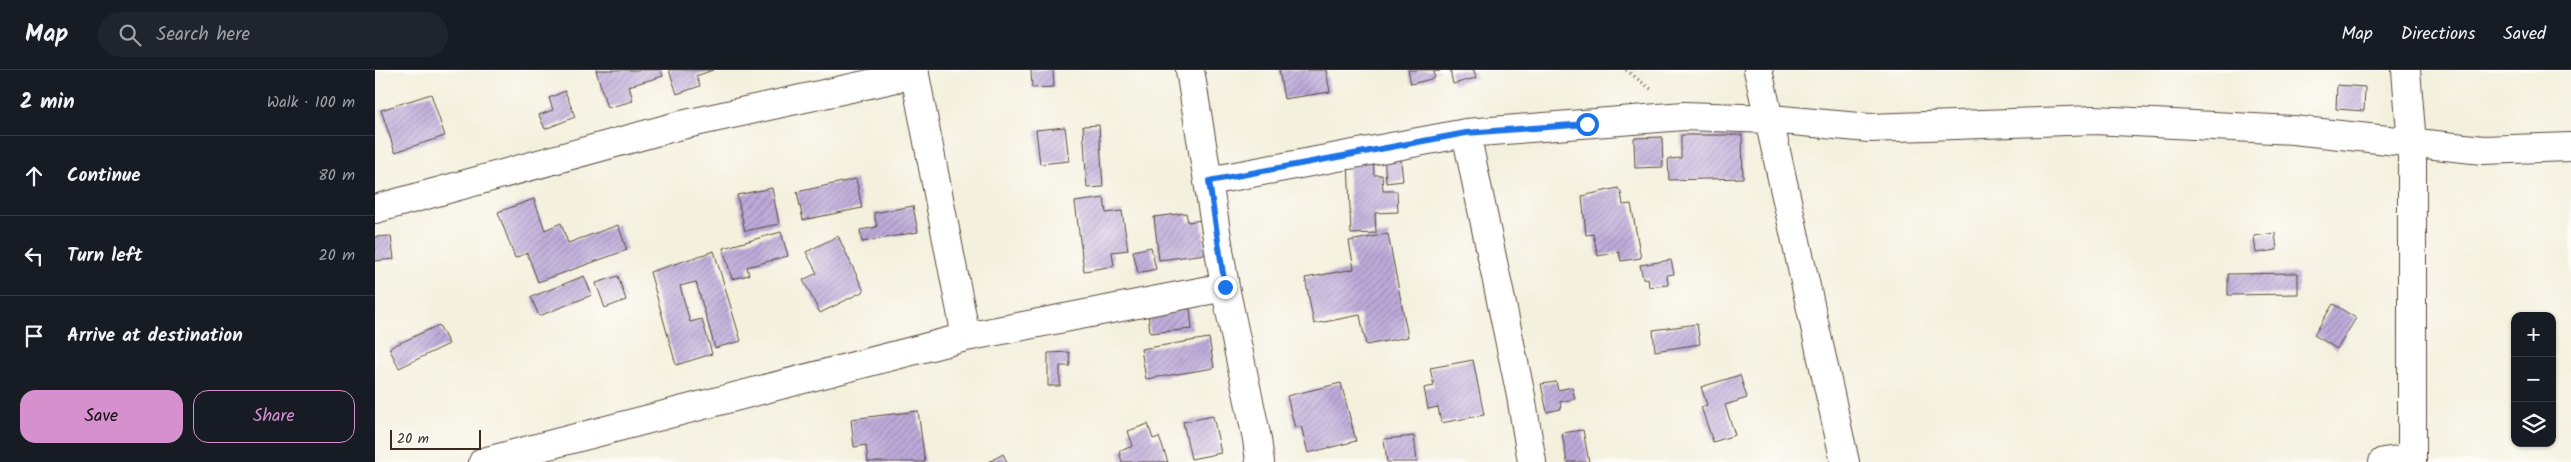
<!DOCTYPE html>
<html lang="en">
<head>
<meta charset="utf-8">
<style>
  :root { --surface:#171b24; --page:#20242c; --text:#f1f3f6; --muted:#9ea1a6; --line:#363941; --accent:#d690ce }
  body { margin:0; font-family:Kalam,sans-serif; background:var(--page); color:var(--text) }
  .controls { position:absolute; right:15px; bottom:15px; display:grid; overflow:hidden; border-radius:10px; box-shadow:0 1px 4px #0004 }
  .controls button { width:45px; height:45px; display:grid; place-items:center; padding:0; border:0; border-bottom:1px solid var(--line); background:var(--surface); color:var(--text); font:25px sans-serif }
  .scale { position:absolute; left:15px; bottom:12px; width:91px; box-sizing:border-box; padding-left:5px; border:2px solid #3b2a1e; border-top:0; font-size:14px; line-height:18px; white-space:nowrap; color:#3b2a1e; -webkit-text-stroke:4px #fdfcf7; paint-order:stroke }
  .stop { position:absolute; width:15px; height:15px; margin:-11px; border:4px solid #1a73e8; border-radius:50%; background:#fff }
  .stop.end { background:#1a73e8; border-color:#fff; box-shadow:0 1px 5px #0008 }
  .list { margin:0; padding:0; list-style:none }
  h2 { display:flex; justify-content:space-between; align-items:center; height:65px; margin:0; padding:0 20px; font-size:21px }
  h2 small { font-size:16px; font-weight:400; color:var(--muted) }
  .list li { display:grid; grid-template-columns:32px 1fr auto; gap:15px; align-items:center; box-sizing:border-box; height:80px; padding:0 20px; border-top:1px solid var(--line) }
  .list b { display:block; font-size:19px; white-space:nowrap }
  .list em { font-size:16px; font-style:normal; color:var(--muted) }
  .actions { display:flex; gap:10px; padding:15px 20px }
  .actions a { flex:1; padding:11px 0; border:1px solid var(--accent); border-radius:15px; text-align:center; font-size:18px; color:var(--accent) }
  .actions .main { background:var(--accent); color:#111 }
  .icon { flex:none; width:28px; height:28px; fill:none; stroke:currentColor; stroke-width:2; stroke-linecap:round; stroke-linejoin:round }
  .map { position:relative; flex:none; width:2196px; height:392px; overflow:hidden }
  header { display:flex; align-items:center; gap:30px; box-sizing:border-box; height:70px; padding:0 25px; background:var(--surface); border-bottom:1px solid var(--line) }
  header strong { font-size:24px }
  nav { display:flex; gap:28px; margin-inline-start:auto; font-size:18px }
  .search { width:350px; height:45px; background:var(--page); display:flex; align-items:center; gap:12px; box-sizing:border-box; padding:0 18px; border-radius:28px; color:var(--muted); font-size:19px }
  main { display:flex }
  aside { flex:1; background:var(--surface) }
  .map>svg:first-child { display:block }
  .building { fill:url(#building-hatch) }
  .lines { fill:none; stroke-linecap:round; stroke-linejoin:round }
  .minor-casing { stroke:#57483b; stroke-width:30 }
  .path { stroke:#57483b; stroke-width:3; stroke-dasharray:1 4; stroke-linecap:butt }
  .minor { stroke:#fff; stroke-width:28 }
  .route { stroke:#1a73e8; stroke-width:6 }
</style>
</head>
<body>
<header>
<strong>Map</strong>
<div class="search"><svg class="icon" aria-label="search" viewBox="0 0 24 24"><circle cx="10" cy="10" r="6"/><path d="M15 15l6 6"/></svg>Search here</div>
<nav><a>Map</a><a>Directions</a><a>Saved</a></nav>
</header>
<main>
<aside>
<h2>2 min<small>Walk · 100 m</small></h2>
<ul class="list">
<li><svg class="icon" aria-label="ahead" viewBox="0 0 24 24"><path d="M12 20V5M6 11l6-6 6 6"/></svg><div><b>Continue</b></div><em>80 m</em></li>
<li><svg class="icon" aria-label="left" viewBox="0 0 24 24"><path d="M17 20v-9H6M10 6l-5 5 5 5"/></svg><div><b>Turn left</b></div><em>20 m</em></li>
<li><svg class="icon" aria-label="arrive" viewBox="0 0 24 24"><path d="M6 21V4h12l-3 4 3 4H6"/></svg><div><b>Arrive at destination</b></div></li>
</ul>
<div class="actions"><a class="main">Save</a><a>Share</a></div>
</aside>
<div class="map">
<svg width="2196" height="392" viewBox="0 0 2196 392">
  <defs>
    <pattern id="building-hatch" width="6" height="6" patternUnits="userSpaceOnUse" patternTransform="scale(1.25)"><rect width="6" height="6" fill="#bdaada"/><path d="M-1 1l2-2M0 6l6-6M5 7l2-2" fill="none" stroke="#9b8bb0"/></pattern>
  </defs>
  <rect width="100%" height="100%" fill="#fdfcf7"/>
  <filter id="ink" filterUnits="userSpaceOnUse"><feTurbulence type="fractalNoise" baseFrequency=".02" numOctaves="2"/><feDisplacementMap in="SourceGraphic" scale="10" xChannelSelector="R" yChannelSelector="G"/><feConvolveMatrix kernelMatrix="1 2 1 2 8 2 1 2 1" color-interpolation-filters="sRGB"/></filter>
  <filter id="wash" filterUnits="userSpaceOnUse"><feTurbulence type="fractalNoise" baseFrequency=".0096" numOctaves="4" result="noise"/><feDisplacementMap in="SourceGraphic" scale="20" xChannelSelector="R" yChannelSelector="G"/><feGaussianBlur stdDeviation="1.12" result="paint"/><feColorMatrix in="noise" values="0 0 0 0 0 0 0 0 0 0 0 0 0 0 0 0 0 1.4 0 .05"/><feComposite in="paint" operator="in"/></filter>
  <g filter="url(#wash)">
    <rect width="100%" height="100%" fill="#f3f0dd"/>
    <g id="blocks">
      <path class="building" d="M 221,0 L 286,0 L 288,6 L 254,16 L 258,31 L 232,38 Z
        M 294,0 L 338,0 L 321,6 L 325,16 L 302,24 Z
        M 656,0 L 678,0 L 679,17 L 657,18 Z
        M 904,0 L 951,0 L 955,22 L 909,29 Z
        M 1033,0 L 1065,0 L 1065,1 L 1058,2 L 1060,8 L 1036,14 Z
        M 1075,0 L 1099,0 L 1101,8 L 1078,14 Z
        M 1962,15 L 1990,17 L 1989,41 L 1961,39 Z
        M 190,21 L 200,47 L 170,59 L 164,45 L 178,40 L 174,28 Z
        M 56,24 L 70,66 L 20,82 L 6,40 Z
        M 724,55 L 728,117 L 712,118 L 708,56 Z
        M 690,57 L 694,91 L 665,94 L 661,60 Z
        M 1306,65 L 1367,65 L 1368,108 L 1294,110 L 1293,89 L 1306,88 Z
        M 1287,67 L 1288,97 L 1260,98 L 1259,68 Z
        M 1025,82 L 1028,111 L 1011,113 L 1009,84 Z
        M 998,89 L 999,105 L 1007,105 L 1008,121 L 1022,121 L 1023,142 L 1000,143 L 1001,163 L 976,164 L 973,90 Z
        M 481,109 L 487,138 L 428,150 L 422,122 Z
        M 397,118 L 404,154 L 370,161 L 362,125 Z
        M 1243,118 L 1246,122 L 1248,135 L 1256,134 L 1266,188 L 1246,191 L 1244,182 L 1223,186 L 1218,164 L 1211,165 L 1207,126 Z
        M 729,128 L 731,143 L 747,141 L 753,180 L 737,182 L 739,196 L 709,201 L 700,132 Z
        M 159,129 L 170,160 L 186,153 L 193,173 L 243,155 L 252,180 L 163,212 L 152,183 L 140,188 L 123,142 Z
        M 538,136 L 543,162 L 487,172 L 485,160 L 502,157 L 499,143 Z
        M 811,143 L 813,152 L 827,150 L 831,184 L 784,190 L 779,147 Z
        M 406,162 L 413,186 L 372,197 L 374,205 L 357,209 L 348,178 Z
        M 1900,163 L 1902,180 L 1881,183 L 1879,166 Z
        M 1013,164 L 1033,267 L 991,275 L 985,245 L 939,254 L 930,208 L 979,199 L 974,171 Z
        M 16,166 L 19,189 L 0,191 L 0,167 Z
        M 463,166 L 489,221 L 445,243 L 428,210 L 442,203 L 431,182 Z
        M 776,177 L 781,199 L 763,203 L 758,181 Z
        M 339,181 L 366,271 L 340,278 L 321,212 L 305,216 L 315,252 L 327,249 L 337,284 L 301,295 L 275,202 Z
        M 1296,190 L 1299,204 L 1292,205 L 1293,215 L 1274,217 L 1273,208 L 1268,209 L 1265,195 Z
        M 1923,203 L 1923,224 L 1853,225 L 1853,204 Z
        M 209,206 L 217,225 L 164,246 L 156,227 Z
        M 243,206 L 251,230 L 230,238 L 221,213 Z
        M 1958,234 L 1981,248 L 1962,279 L 1939,265 Z
        M 815,239 L 817,259 L 775,263 L 773,242 Z
        M 1322,254 L 1325,274 L 1280,281 L 1278,260 Z
        M 64,255 L 74,274 L 24,298 L 14,278 Z
        M 834,268 L 839,298 L 771,309 L 766,279 Z
        M 694,282 L 695,296 L 685,296 L 685,316 L 673,316 L 673,283 Z
        M 1098,290 L 1109,345 L 1066,353 L 1063,337 L 1053,339 L 1049,318 L 1059,316 L 1055,298 Z
        M 1365,305 L 1372,328 L 1350,335 L 1360,365 L 1338,372 L 1326,337 L 1332,335 L 1326,317 Z
        M 1181,312 L 1183,320 L 1197,317 L 1200,329 L 1185,332 L 1186,339 L 1172,342 L 1166,314 Z
        M 966,313 L 981,371 L 933,383 L 926,356 L 920,358 L 912,326 Z
        M 543,341 L 550,392 L 493,392 L 491,375 L 479,377 L 476,349 Z
        M 838,346 L 846,383 L 816,389 L 808,352 Z
        M 773,354 L 778,369 L 784,367 L 793,392 L 747,392 L 744,381 L 758,376 L 753,361 Z
        M 1208,360 L 1214,392 L 1192,392 L 1187,363 Z
        M 1039,366 L 1042,392 L 1012,392 L 1009,369 Z
        M 628,384 L 632,392 L 614,392 Z"/>
    </g>
  </g>
  <g filter="url(#ink)">
    <use href="#blocks" fill-opacity="0" stroke="#57483b" stroke-width="1"/>
    <g class="lines">
      <g class="minor-casing">
        <path id="minor" d="M 539,0 L 591,267
          M 815,0 L 850,217 L 882,369 L 885,392
          M 1383,0 L 1470,392
          M 2031,0 L 2037,74 L 2037,392
          M 1091,63 L 1146,326 L 1157,392
          M 834,111 L 1091,63 L 1309,46 L 1395,49 L 1494,58 L 1719,50 L 1918,60 L 2108,80 L 2196,77
          M 0,139 L 302,56 L 540,4
          M 108,392 L 591,267 L 850,217
          M 2008,392 L 2037,388"/>
      </g>
      <path class="path" d="M 1251,0 L 1276,19"/>
      <use href="#minor" class="minor"/>
    </g>
  </g>
  <g class="lines" filter="url(#ink)">
    <path class="route" d="M 850,217 L 834,111 L 1091,63 L 1212,54"/>
  </g>
</svg>
<div class="controls">
<button>+</button>
<button>−</button>
<button><svg class="icon" aria-label="layers" viewBox="0 0 24 24"><path d="M12 4l9 5-9 5-9-5zM3 14l9 5 9-5"/></svg></button>
</div>
<div class="scale">20 m</div>
<div class="stop" style="left:1212px;top:54px"></div>
<div class="stop end" style="left:850px;top:217px"></div>
</div>
</main>
</body>
</html>
